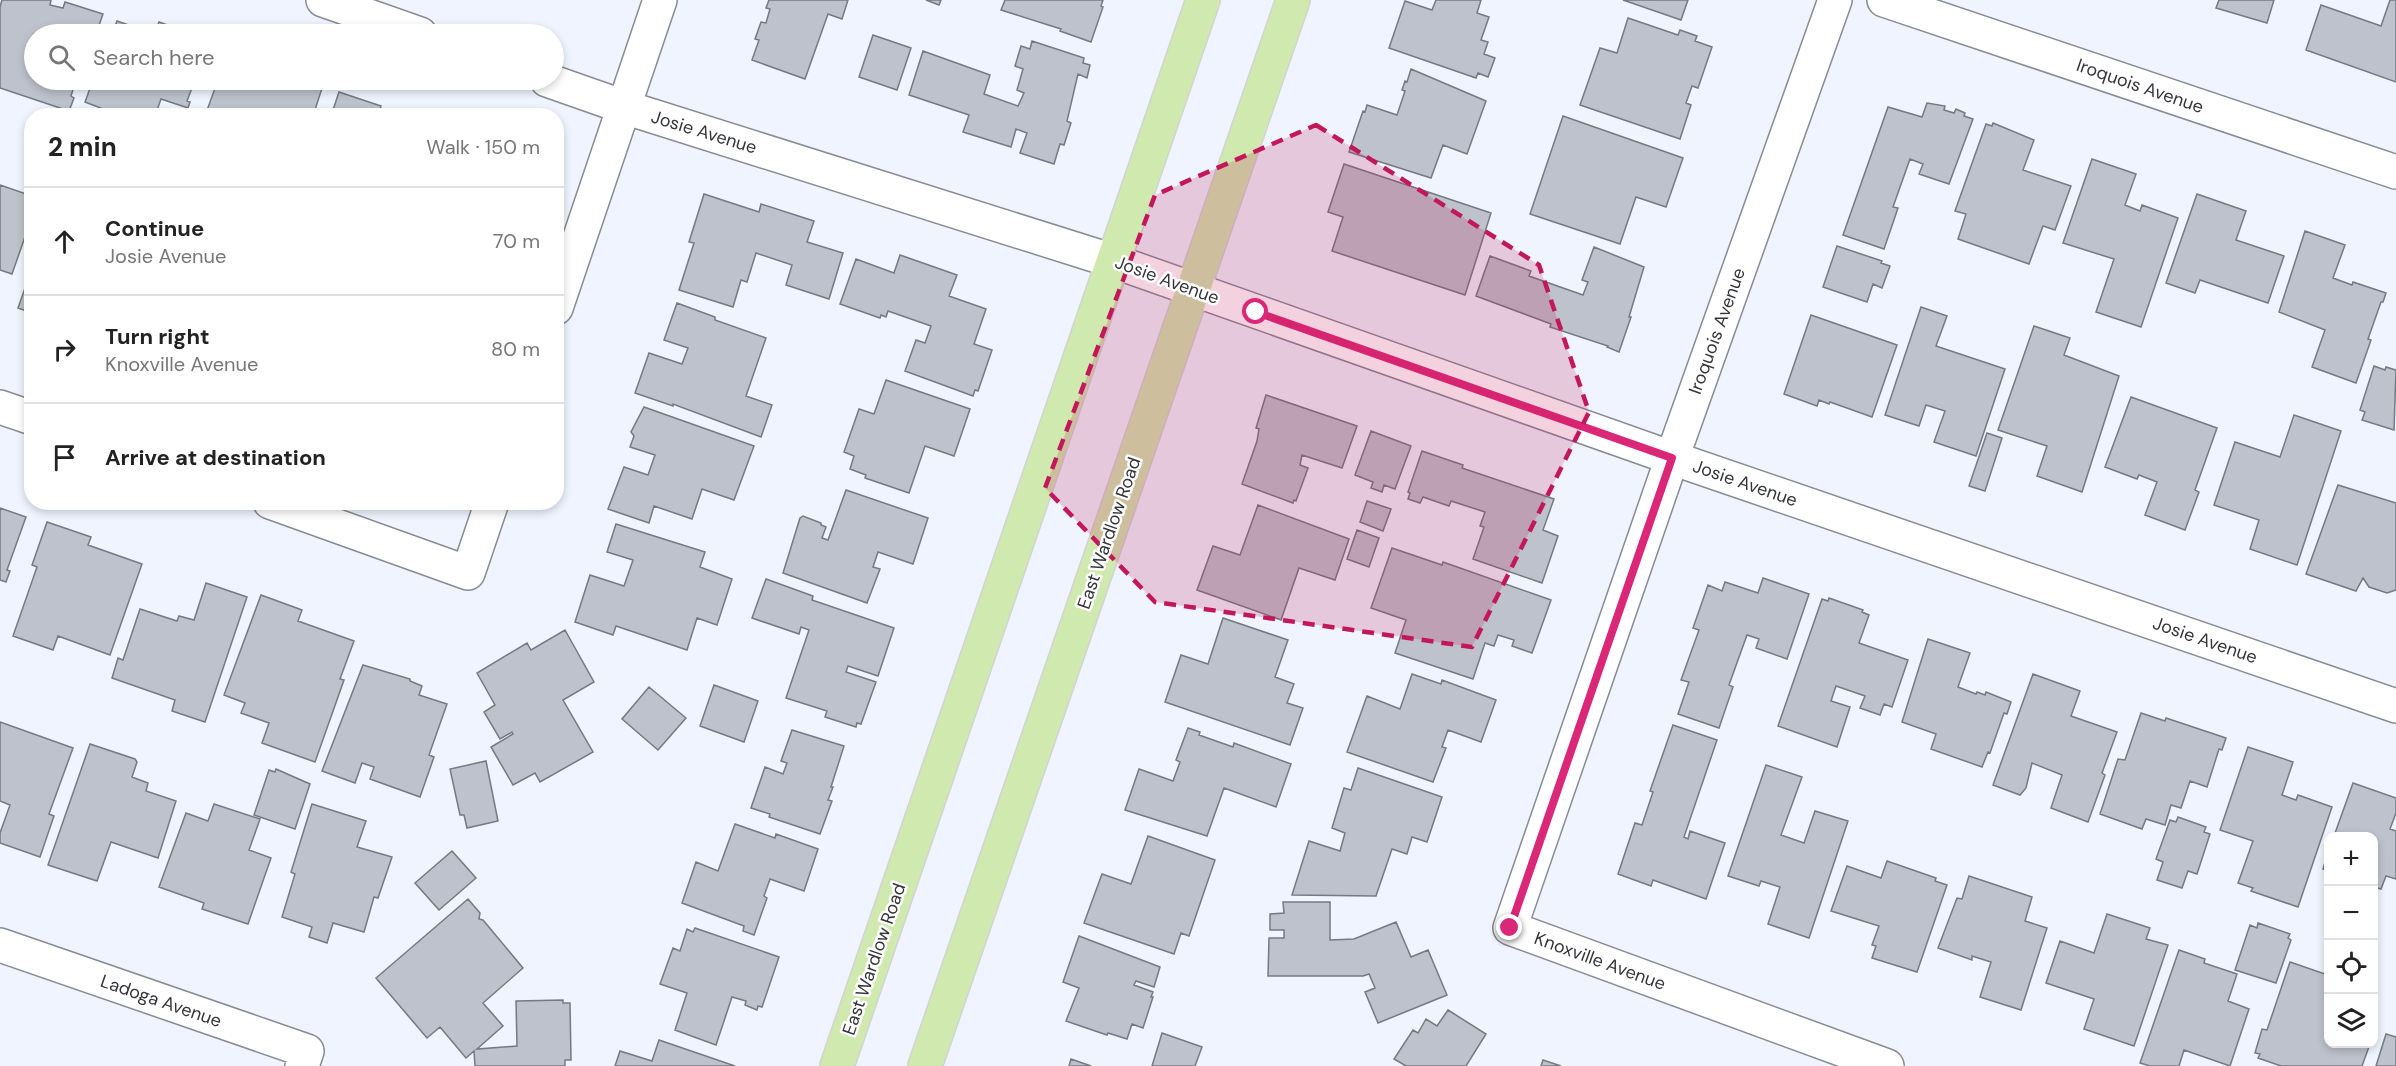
<!DOCTYPE html>
<html lang="en">
<head>
<meta charset="utf-8">
<style>
  :root { --surface:#fff; --page:#f2f2f2; --text:#222; --muted:#767676; --line:#e0e0e0 }
  body { margin:0; font-family:"DM Sans",sans-serif; background:var(--page); color:var(--text) }
  .controls { position:absolute; right:18px; bottom:18px; display:grid; overflow:hidden; border-radius:12px; box-shadow:0 3px 9px #0003 }
  .controls button { width:54px; height:54px; display:grid; place-items:center; padding:0; border:0; border-bottom:2px solid var(--line); background:var(--surface); color:var(--text); font:30px sans-serif }
  .stop { position:absolute; width:18px; height:18px; margin:-14px; border:4px solid #db2777; border-radius:50%; background:#fff }
  .stop.end { background:#db2777; border-color:#fff; box-shadow:0 2px 6px #0008 }
  .list { margin:0; padding:0; list-style:none }
  h2 { display:flex; justify-content:space-between; align-items:center; height:78px; margin:0; padding:0 24px; font-size:26px }
  h2 small { font-size:20px; font-weight:400; color:var(--muted) }
  .list li { display:grid; grid-template-columns:39px 1fr auto; gap:18px; align-items:center; box-sizing:border-box; height:108px; padding:0 24px; border-top:2px solid var(--line) }
  .list b { display:block; font-size:22px; white-space:nowrap }
  .list p { margin:0; font-size:20px; white-space:nowrap; color:var(--muted) }
  .list em { font-size:20px; font-style:normal; color:var(--muted) }
  .icon { flex:none; width:33px; height:33px; fill:none; stroke:currentColor; stroke-width:2; stroke-linecap:round; stroke-linejoin:round }
  .map { position:relative; flex:none; width:2396px; height:1066px; overflow:hidden }
  .search { position:absolute; background:var(--surface); box-shadow:0 3px 9px #0003; left:24px; top:24px; width:540px; height:66px; display:flex; align-items:center; gap:15px; box-sizing:border-box; padding:0 21px; border-radius:33px; color:var(--muted); font-size:22px }
  .panel { position:absolute; background:var(--surface); box-shadow:0 3px 9px #0003; left:24px; top:108px; width:540px; height:402px; border-radius:24px }
  .map>svg:first-child { display:block }
  .building { fill:#bdc2cc; stroke:#757982; stroke-width:1.5 }
  .lines { fill:none; stroke-linecap:round; stroke-linejoin:round }
  .minor-casing { stroke:#878b94; stroke-width:36 }
  .major-casing { stroke:#d2d3d3; stroke-width:36 }
  .minor { stroke:#fff; stroke-width:33 }
  .major { stroke:#d0e9ae; stroke-width:33 }
  .route { stroke:#db2777; stroke-width:8 }
  .marked { fill:#c2185b; fill-opacity:0.2; stroke:#c2185b; stroke-width:4.5; stroke-dasharray:12 8; stroke-linejoin:round }
  .labels { text-anchor:middle; stroke-width:5; stroke-linejoin:round; paint-order:stroke }
  .street-label { font-size:18px; fill:#333539; stroke:#fff }
</style>
</head>
<body>
<div class="map">
<svg width="2396" height="1066" viewBox="0 0 2396 1066">
  <rect width="100%" height="100%" fill="#eff4fe"/>
  <path class="building" d="M 2,0 L 51,0 L 50,5 L 63,8 L 65,2 L 103,14 L 96,34 L 34,34 L 34,80 L 76,80 L 71,96 L 74,98 L 69,111 L 0,88 L 0,7 Z
    M 769,0 L 848,0 L 842,19 L 828,14 L 805,79 L 752,60 L 759,40 L 755,39 L 761,22 L 766,23 L 770,9 L 766,8 Z
    M 926,0 L 941,0 L 939,5 Z
    M 1005,0 L 1103,0 L 1101,6 L 1103,7 L 1091,42 L 1060,31 L 1061,29 L 1001,10 Z
    M 1436,0 L 1481,0 L 1477,13 L 1489,17 L 1481,40 L 1488,42 L 1484,54 L 1495,58 L 1488,77 L 1478,73 L 1476,78 L 1389,48 L 1405,1 L 1432,10 Z
    M 1623,0 L 1688,0 L 1681,20 Z
    M 2219,0 L 2274,0 L 2267,23 L 2216,8 Z
    M 2390,0 L 2396,0 L 2396,82 L 2306,50 L 2321,5 L 2381,26 Z
    M 1628,18 L 1678,35 L 1680,30 L 1697,36 L 1695,41 L 1712,47 L 1698,88 L 1692,86 L 1686,103 L 1691,105 L 1680,139 L 1580,105 L 1600,48 L 1617,53 Z
    M 117,21 L 154,34 L 159,22 L 187,32 L 187,34 L 112,34 Z
    M 873,35 L 911,48 L 897,90 L 859,77 Z
    M 1032,41 L 1084,58 L 1083,63 L 1090,65 L 1087,78 L 1078,74 L 1067,121 L 1071,123 L 1064,145 L 1060,144 L 1054,164 L 1020,153 L 1027,133 L 1016,129 L 1011,147 L 963,132 L 969,115 L 909,95 L 923,51 L 990,75 L 984,94 L 1018,106 L 1024,93 L 1017,90 L 1023,69 L 1015,66 L 1021,46 L 1030,49 Z
    M 1411,69 L 1486,101 L 1467,154 L 1443,145 L 1431,178 L 1349,152 L 1363,111 L 1365,112 L 1367,105 L 1397,115 L 1405,91 L 1402,90 L 1405,81 L 1407,82 Z
    M 93,80 L 195,80 L 187,101 L 190,102 L 188,108 L 161,99 L 155,116 L 110,116 L 111,112 L 85,102 Z
    M 218,80 L 317,80 L 324,82 L 313,116 L 213,116 L 206,113 Z
    M 339,92 L 381,106 L 378,116 L 331,116 Z
    M 1927,103 L 1945,106 L 1944,110 L 1954,113 L 1956,109 L 1965,113 L 1964,116 L 1973,119 L 1949,184 L 1919,174 L 1923,164 L 1910,159 L 1893,207 L 1898,208 L 1884,249 L 1843,235 L 1888,107 L 1922,117 Z
    M 1563,116 L 1683,158 L 1666,207 L 1636,197 L 1620,244 L 1530,214 Z
    M 1993,123 L 2034,140 L 2023,170 L 2071,186 L 2055,230 L 2043,226 L 2029,264 L 1958,239 L 1966,214 L 1955,211 L 1986,124 L 1992,126 Z
    M 2092,159 L 2136,174 L 2125,205 L 2140,211 L 2142,205 L 2178,218 L 2141,327 L 2096,312 L 2114,259 L 2063,243 Z
    M 1344,164 L 1491,213 L 1465,295 L 1332,251 L 1343,217 L 1328,212 Z
    M 0,185 L 32,196 L 32,207 L 28,215 L 32,217 L 12,274 L 0,270 Z
    M 704,194 L 759,212 L 761,204 L 814,221 L 807,242 L 843,253 L 829,299 L 786,285 L 792,265 L 756,253 L 747,282 L 741,280 L 733,307 L 679,290 L 694,243 L 689,242 Z
    M 2197,194 L 2246,211 L 2236,240 L 2284,256 L 2268,303 L 2200,280 L 2195,293 L 2166,283 Z
    M 2305,231 L 2345,245 L 2333,278 L 2352,285 L 2353,282 L 2386,293 L 2383,302 L 2381,302 L 2368,339 L 2371,340 L 2356,383 L 2312,367 L 2325,330 L 2279,312 Z
    M 1837,246 L 1882,261 L 1881,263 L 1890,266 L 1882,288 L 1873,284 L 1867,302 L 1823,287 Z
    M 1594,247 L 1644,267 L 1629,317 L 1631,317 L 1619,352 L 1607,347 L 1608,346 L 1550,327 L 1551,324 L 1476,296 L 1490,256 L 1531,271 L 1529,276 L 1583,295 L 1588,282 L 1582,280 Z
    M 900,255 L 957,275 L 949,296 L 986,309 L 974,344 L 992,350 L 978,391 L 975,390 L 973,396 L 905,371 L 916,340 L 925,343 L 931,326 L 888,311 L 886,317 L 881,315 L 880,318 L 840,304 L 856,259 L 894,273 Z
    M 32,268 L 32,313 L 18,308 Z
    M 677,303 L 715,317 L 715,320 L 766,338 L 746,396 L 772,405 L 761,437 L 673,404 L 673,406 L 635,393 L 649,353 L 682,364 L 688,348 L 664,340 Z
    M 1921,307 L 1947,316 L 1936,346 L 2005,369 L 1976,456 L 1934,442 L 1945,411 L 1926,405 L 1919,426 L 1885,415 Z
    M 1811,315 L 1897,345 L 1872,417 L 1830,402 L 1829,404 L 1819,400 L 1817,406 L 1784,394 Z
    M 2034,326 L 2070,338 L 2064,355 L 2119,376 L 2082,492 L 2037,476 L 2047,446 L 1998,430 Z
    M 2374,366 L 2385,370 L 2386,367 L 2396,370 L 2394,430 L 2362,420 L 2365,412 L 2360,410 Z
    M 886,380 L 970,409 L 954,456 L 925,446 L 909,493 L 865,478 L 866,475 L 850,469 L 854,456 L 844,452 L 859,409 L 874,414 Z
    M 1266,395 L 1357,426 L 1342,468 L 1302,455 L 1300,465 L 1308,468 L 1296,501 L 1294,500 L 1293,503 L 1242,484 L 1257,441 L 1259,429 L 1256,428 Z
    M 2131,397 L 2217,428 L 2195,490 L 2199,492 L 2185,530 L 2145,515 L 2157,482 L 2139,475 L 2137,479 L 2105,467 Z
    M 644,407 L 754,446 L 734,500 L 702,489 L 692,519 L 654,506 L 649,523 L 608,509 L 624,467 L 648,475 L 655,455 L 630,447 L 634,436 L 631,432 Z
    M 2294,415 L 2341,431 L 2297,565 L 2250,549 L 2259,520 L 2214,505 L 2235,442 L 2280,457 Z
    M 1371,431 L 1411,446 L 1395,489 L 1384,485 L 1382,492 L 1371,488 L 1373,482 L 1355,475 Z
    M 1987,433 L 2002,438 L 1985,491 L 1969,486 Z
    M 1422,451 L 1463,465 L 1462,468 L 1554,499 L 1543,530 L 1558,536 L 1542,583 L 1473,559 L 1484,527 L 1480,526 L 1485,512 L 1451,501 L 1449,506 L 1423,497 L 1420,503 L 1408,499 L 1410,493 L 1408,492 Z
    M 2338,485 L 2396,503 L 2396,590 L 2387,593 L 2369,587 L 2363,578 L 2356,591 L 2306,574 Z
    M 846,490 L 928,518 L 913,564 L 878,552 L 873,567 L 880,569 L 867,603 L 783,573 L 800,518 L 803,516 L 821,523 L 821,525 L 826,527 L 822,538 L 828,540 Z
    M 1367,501 L 1391,509 L 1383,531 L 1360,522 Z
    M 1258,505 L 1349,539 L 1335,580 L 1299,568 L 1281,620 L 1197,590 L 1213,546 L 1240,555 Z
    M 0,508 L 26,517 L 7,570 L 10,571 L 6,582 L 0,580 Z
    M 47,522 L 91,537 L 88,545 L 142,564 L 110,655 L 58,636 L 53,650 L 13,636 L 37,567 L 32,565 Z
    M 616,524 L 705,552 L 700,567 L 732,579 L 717,625 L 697,618 L 687,650 L 616,626 L 613,635 L 575,622 L 590,575 L 624,586 L 633,560 L 607,552 Z
    M 1357,530 L 1379,538 L 1369,567 L 1347,559 Z
    M 1392,548 L 1442,565 L 1443,562 L 1551,600 L 1532,653 L 1512,646 L 1514,640 L 1498,635 L 1494,646 L 1485,643 L 1473,679 L 1395,653 L 1406,620 L 1371,608 Z
    M 1763,578 L 1809,594 L 1787,659 L 1756,648 L 1759,639 L 1747,635 L 1729,685 L 1733,687 L 1719,728 L 1678,714 L 1689,682 L 1681,680 L 1699,630 L 1693,628 L 1708,585 L 1722,591 L 1725,582 L 1758,593 Z
    M 766,579 L 813,596 L 812,600 L 894,628 L 878,676 L 848,666 L 846,672 L 876,682 L 861,724 L 857,723 L 856,727 L 825,717 L 827,711 L 786,698 L 809,630 L 801,627 L 799,634 L 752,618 Z
    M 206,583 L 247,597 L 205,722 L 172,711 L 175,700 L 112,678 L 118,658 L 123,660 L 140,609 L 177,621 L 179,616 L 194,620 Z
    M 261,595 L 302,610 L 298,621 L 354,641 L 340,679 L 344,680 L 315,762 L 262,743 L 269,723 L 241,713 L 245,703 L 224,695 Z
    M 1829,598 L 1863,610 L 1862,612 L 1869,615 L 1859,643 L 1908,660 L 1892,707 L 1884,704 L 1880,715 L 1860,708 L 1865,696 L 1836,686 L 1831,701 L 1850,707 L 1837,747 L 1778,726 L 1822,599 L 1828,601 Z
    M 1223,618 L 1288,640 L 1275,677 L 1294,684 L 1287,703 L 1303,708 L 1290,745 L 1165,702 L 1181,655 L 1208,664 Z
    M 565,630 L 594,682 L 563,700 L 593,752 L 540,782 L 535,773 L 513,785 L 491,747 L 513,734 L 512,732 L 500,739 L 484,712 L 495,705 L 477,673 L 527,643 L 531,650 Z
    M 1928,639 L 1970,653 L 1958,687 L 1976,694 L 1977,692 L 1985,695 L 1986,692 L 2011,702 L 2007,714 L 2004,713 L 1990,753 L 1988,752 L 1982,767 L 1931,749 L 1936,734 L 1902,722 Z
    M 363,665 L 410,679 L 410,681 L 422,686 L 419,695 L 447,704 L 429,755 L 434,757 L 420,797 L 370,779 L 374,767 L 362,763 L 355,783 L 322,771 Z
    M 1412,674 L 1441,684 L 1442,680 L 1496,700 L 1481,742 L 1448,730 L 1442,747 L 1446,748 L 1433,782 L 1347,752 L 1367,696 L 1400,709 Z
    M 2033,674 L 2080,691 L 2071,716 L 2117,732 L 2102,773 L 2105,775 L 2088,822 L 2051,808 L 2062,775 L 2032,763 L 2026,788 L 2020,795 L 1993,785 Z
    M 714,685 L 758,701 L 744,742 L 700,726 Z
    M 649,687 L 686,718 L 658,750 L 622,719 Z
    M 2141,713 L 2165,721 L 2166,718 L 2226,738 L 2222,750 L 2219,749 L 2207,787 L 2190,781 L 2181,808 L 2171,805 L 2165,825 L 2146,819 L 2142,829 L 2100,814 L 2118,759 L 2125,760 Z
    M 0,722 L 73,748 L 49,814 L 54,816 L 40,857 L 0,843 L 0,833 L 10,805 L 0,801 Z
    M 1673,725 L 1717,740 L 1684,837 L 1688,839 L 1690,831 L 1725,843 L 1706,899 L 1653,880 L 1651,886 L 1618,874 L 1635,823 L 1642,825 L 1653,792 L 1650,791 Z
    M 1188,728 L 1200,732 L 1199,735 L 1233,747 L 1234,743 L 1291,764 L 1276,807 L 1224,788 L 1207,836 L 1125,810 L 1139,769 L 1173,781 L 1180,762 L 1176,760 Z
    M 792,730 L 844,746 L 831,787 L 833,787 L 828,800 L 832,801 L 820,834 L 769,817 L 770,814 L 751,808 L 765,767 L 783,774 L 787,763 L 781,761 Z
    M 90,744 L 135,759 L 137,762 L 132,777 L 148,783 L 146,791 L 176,801 L 158,858 L 111,842 L 97,881 L 48,865 Z
    M 2248,747 L 2293,762 L 2282,795 L 2296,800 L 2298,795 L 2332,807 L 2298,907 L 2251,891 L 2253,888 L 2238,883 L 2253,841 L 2220,830 Z
    M 486,761 L 498,821 L 467,828 L 464,815 L 460,815 L 450,769 Z
    M 1766,765 L 1802,777 L 1781,835 L 1804,843 L 1815,811 L 1848,821 L 1809,938 L 1768,924 L 1780,887 L 1761,881 L 1759,886 L 1728,876 Z
    M 1358,768 L 1442,797 L 1427,842 L 1412,837 L 1407,854 L 1392,849 L 1376,896 L 1292,895 L 1309,841 L 1340,851 L 1345,833 L 1332,828 L 1344,788 L 1351,790 Z
    M 276,769 L 310,784 L 295,829 L 254,815 L 269,770 L 275,772 Z
    M 2353,783 L 2396,798 L 2396,813 L 2390,829 L 2396,831 L 2396,879 L 2386,876 L 2381,889 L 2374,887 L 2374,836 L 2334,836 Z
    M 214,804 L 260,819 L 249,850 L 271,858 L 248,924 L 202,909 L 204,903 L 159,887 L 186,813 L 208,821 Z
    M 312,804 L 366,821 L 357,847 L 392,857 L 378,898 L 374,897 L 364,932 L 333,923 L 327,943 L 309,937 L 312,927 L 282,917 L 295,874 L 291,872 Z
    M 2178,817 L 2206,827 L 2204,832 L 2210,834 L 2197,874 L 2188,871 L 2182,888 L 2157,880 L 2163,862 L 2156,859 L 2170,820 L 2176,822 Z
    M 735,824 L 775,838 L 776,834 L 818,849 L 804,891 L 770,879 L 764,896 L 767,898 L 754,935 L 743,931 L 744,926 L 682,903 L 696,862 L 718,871 Z
    M 1148,836 L 1215,860 L 1189,936 L 1181,933 L 1174,954 L 1084,923 L 1102,874 L 1131,884 Z
    M 452,851 L 476,878 L 439,910 L 415,883 Z
    M 2328,852 L 2328,871 L 2323,869 Z
    M 1887,861 L 1936,878 L 1935,881 L 1947,885 L 1917,972 L 1872,958 L 1876,946 L 1872,945 L 1879,926 L 1831,911 L 1847,866 L 1881,878 Z
    M 1969,876 L 2032,897 L 2025,921 L 2047,928 L 2021,1010 L 1980,997 L 1991,962 L 1972,956 L 1972,960 L 1938,948 L 1957,898 L 1962,899 Z
    M 468,899 L 480,913 L 479,919 L 483,920 L 523,968 L 483,1003 L 503,1026 L 477,1049 L 517,1046 L 516,1001 L 563,1000 L 563,1003 L 570,1003 L 571,1060 L 565,1060 L 565,1066 L 475,1066 L 474,1051 L 466,1058 L 440,1027 L 427,1038 L 376,978 Z
    M 1283,902 L 1330,902 L 1330,940 L 1354,939 L 1396,922 L 1411,957 L 1428,950 L 1447,995 L 1378,1023 L 1365,992 L 1375,988 L 1369,974 L 1363,976 L 1268,976 L 1269,938 L 1284,938 L 1284,930 L 1270,930 L 1270,914 L 1284,913 Z
    M 2107,914 L 2150,928 L 2146,939 L 2168,945 L 2134,1046 L 2084,1029 L 2094,999 L 2046,983 L 2060,941 L 2094,953 Z
    M 2258,923 L 2290,934 L 2288,938 L 2291,940 L 2276,983 L 2235,970 L 2250,925 L 2257,928 Z
    M 695,928 L 779,957 L 762,1007 L 758,1006 L 757,1010 L 745,1005 L 746,1001 L 732,997 L 716,1045 L 675,1030 L 687,993 L 660,984 L 673,948 L 680,951 L 687,929 L 693,932 Z
    M 1079,936 L 1160,967 L 1154,987 L 1136,981 L 1134,985 L 1153,992 L 1151,997 L 1153,997 L 1143,1028 L 1132,1024 L 1127,1039 L 1108,1033 L 1107,1035 L 1066,1021 L 1079,988 L 1063,982 Z
    M 2179,950 L 2205,959 L 2204,963 L 2237,974 L 2228,1001 L 2249,1009 L 2230,1066 L 2184,1050 L 2179,1066 L 2150,1066 L 2140,1063 Z
    M 2290,962 L 2328,975 L 2328,1044 L 2370,1044 L 2362,1066 L 2281,1066 L 2258,1058 L 2260,1054 L 2255,1053 L 2262,1029 L 2267,1030 Z
    M 1448,1010 L 1486,1034 L 1466,1066 L 1406,1066 L 1394,1059 L 1413,1030 L 1418,1033 L 1426,1019 L 1437,1026 Z
    M 1162,1033 L 1202,1047 L 1195,1066 L 1152,1066 Z
    M 2386,1034 L 2396,1037 L 2396,1066 L 2376,1066 Z
    M 659,1040 L 735,1066 L 615,1066 L 620,1051 L 652,1061 Z
    M 1071,1059 L 1091,1066 L 1069,1066 Z
    M 1543,1060 L 1561,1066 L 1541,1066 Z"/>
  <g class="lines">
    <g class="minor-casing">
      <path id="minor" d="M 323,0 L 420,34
        M 1835,0 L 1672,458 L 1510,928 L 1887,1066
        M 1884,0 L 2396,172
        M 547,80 L 624,107 L 1113,261 L 1672,458 L 2396,706
        M 556,308 L 660,0
        M 0,407 L 32,418
        M 270,502 L 468,573 L 492,502
        M 0,945 L 307,1051 L 302,1066"/>
    </g>
    <g class="major-casing">
      <path id="major" d="M 837,1066 L 1203,0
        M 925,1066 L 1293,0"/>
    </g>
    <use href="#minor" class="minor"/>
    <use href="#major" class="major"/>
  </g>
  <g class="lines">
    <path class="route" d="M 1256,312 L 1672,458 L 1510,928"/>
  </g>
  <path class="marked" d="M 1316,125 L 1539,265 L 1589,412 L 1472,647 L 1155,602 L 1045,488 L 1155,195 Z"/>
  <g class="labels">
    <g class="street-label">
      <text transform="translate(2140 86) rotate(19)" y="6">Iroquois Avenue</text>
      <text transform="translate(704 132) rotate(17)" y="6">Josie Avenue</text>
      <text transform="translate(1167 280) rotate(20)" y="6">Josie Avenue</text>
      <text transform="translate(1717 331) rotate(-70)" y="6">Iroquois Avenue</text>
      <text transform="translate(1745 483) rotate(19)" y="6">Josie Avenue</text>
      <text transform="translate(1109 533) rotate(-71)" y="6">East Wardlow Road</text>
      <text transform="translate(2205 640) rotate(19)" y="6">Josie Avenue</text>
      <text transform="translate(874 959) rotate(-71)" y="6">East Wardlow Road</text>
      <text transform="translate(1600 961) rotate(20)" y="6">Knoxville Avenue</text>
      <text transform="translate(161 1001) rotate(19)" y="6">Ladoga Avenue</text>
    </g>
  </g>
</svg>
<div class="controls">
<button>+</button>
<button>−</button>
<button><svg class="icon" aria-label="locate" viewBox="0 0 24 24"><circle cx="12" cy="12" r="6"/><path d="M12 2v4M12 18v4M2 12h4M18 12h4"/></svg></button>
<button><svg class="icon" aria-label="layers" viewBox="0 0 24 24"><path d="M12 4l9 5-9 5-9-5zM3 14l9 5 9-5"/></svg></button>
</div>
<div class="stop" style="left:1256px;top:312px"></div>
<div class="stop end" style="left:1510px;top:928px"></div>
<div class="search"><svg class="icon" aria-label="search" viewBox="0 0 24 24"><circle cx="10" cy="10" r="6"/><path d="M15 15l6 6"/></svg>Search here</div>
<section class="panel">
<h2>2 min<small>Walk · 150 m</small></h2>
<ul class="list">
<li><svg class="icon" aria-label="ahead" viewBox="0 0 24 24"><path d="M12 20V5M6 11l6-6 6 6"/></svg><div><b>Continue</b><p>Josie Avenue</p></div><em>70 m</em></li>
<li><svg class="icon" aria-label="right" viewBox="0 0 24 24"><path d="M7 20v-9h11M14 6l5 5-5 5"/></svg><div><b>Turn right</b><p>Knoxville Avenue</p></div><em>80 m</em></li>
<li><svg class="icon" aria-label="arrive" viewBox="0 0 24 24"><path d="M6 21V4h12l-3 4 3 4H6"/></svg><div><b>Arrive at destination</b></div></li>
</ul>
</section>
</div>
</body>
</html>
